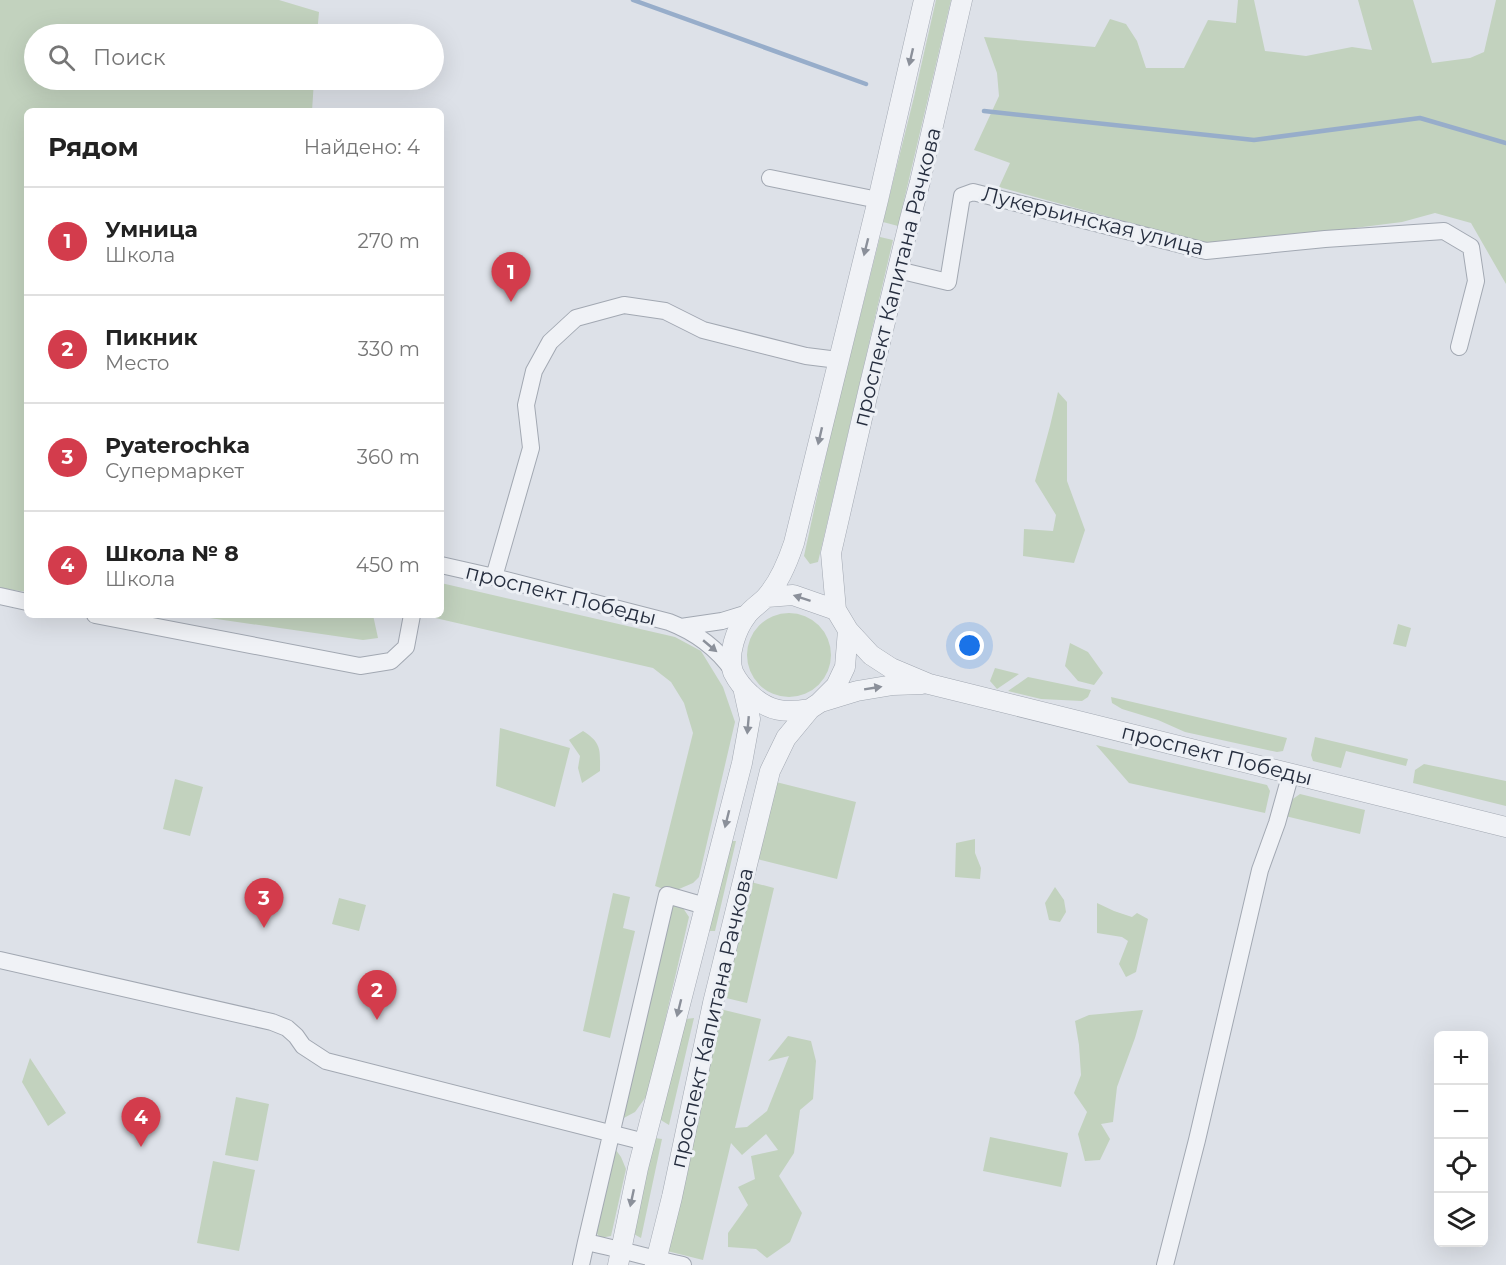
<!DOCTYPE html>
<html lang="ru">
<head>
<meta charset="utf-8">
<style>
  :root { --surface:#fff; --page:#f6f6f6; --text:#222; --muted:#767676; --line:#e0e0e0; --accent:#d33c4c }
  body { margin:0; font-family:Montserrat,sans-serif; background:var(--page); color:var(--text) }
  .controls { position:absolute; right:18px; bottom:18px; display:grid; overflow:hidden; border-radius:9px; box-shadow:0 6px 24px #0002 }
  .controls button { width:54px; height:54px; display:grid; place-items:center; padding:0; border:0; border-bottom:2px solid var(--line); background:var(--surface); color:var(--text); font:30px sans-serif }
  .you { position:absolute; left:970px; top:646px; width:21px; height:21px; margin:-15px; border:4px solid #fff; border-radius:50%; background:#1a73e8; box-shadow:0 0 0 9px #1a73e833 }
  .badge { display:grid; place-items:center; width:39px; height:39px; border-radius:50%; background:var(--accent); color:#fff; font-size:20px; font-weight:700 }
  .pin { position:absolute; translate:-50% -50px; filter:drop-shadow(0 2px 3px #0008) }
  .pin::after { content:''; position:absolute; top:32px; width:21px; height:18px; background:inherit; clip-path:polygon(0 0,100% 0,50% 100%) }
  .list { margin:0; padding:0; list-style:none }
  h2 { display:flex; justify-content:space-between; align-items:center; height:78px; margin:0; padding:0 24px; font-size:26px }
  h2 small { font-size:20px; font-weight:400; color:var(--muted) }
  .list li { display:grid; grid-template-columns:39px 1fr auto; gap:18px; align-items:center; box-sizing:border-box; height:108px; padding:0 24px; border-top:2px solid var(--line) }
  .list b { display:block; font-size:22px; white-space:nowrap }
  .list p { margin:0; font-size:20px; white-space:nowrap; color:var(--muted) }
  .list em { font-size:20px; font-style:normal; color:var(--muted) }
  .icon { flex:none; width:33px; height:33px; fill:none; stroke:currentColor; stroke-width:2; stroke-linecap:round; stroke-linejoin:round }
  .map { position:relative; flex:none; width:1506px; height:1265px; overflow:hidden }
  .search { position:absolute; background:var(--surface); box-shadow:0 6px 24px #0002; left:24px; top:24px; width:420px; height:66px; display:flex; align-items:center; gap:15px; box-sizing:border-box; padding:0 21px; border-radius:33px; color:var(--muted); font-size:22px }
  .panel { position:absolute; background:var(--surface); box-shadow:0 6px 24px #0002; left:24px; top:108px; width:420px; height:510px; border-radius:9px }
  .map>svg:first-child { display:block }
  .green { fill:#c2d2be }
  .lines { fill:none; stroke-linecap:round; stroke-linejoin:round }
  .stream { stroke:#97adca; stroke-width:4.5 }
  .minor-casing { stroke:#a2a8b2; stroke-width:18 }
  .tertiary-casing { stroke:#a2a8b2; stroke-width:21 }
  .minor { stroke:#f0f2f6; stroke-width:16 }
  .tertiary { stroke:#f0f2f6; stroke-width:20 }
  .oneway { fill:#8b909a }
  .labels { text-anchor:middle; stroke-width:6; stroke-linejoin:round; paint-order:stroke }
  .street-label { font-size:21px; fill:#262e3f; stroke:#edf0f5 }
</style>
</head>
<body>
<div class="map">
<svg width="1506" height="1265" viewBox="0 0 1506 1265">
  <rect width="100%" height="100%" fill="#dde1e8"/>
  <path class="green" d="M 0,0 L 279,0 L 319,12 L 317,34 L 34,34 L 34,80 L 314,80 L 312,111 L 27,111 L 27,592 L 0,588 Z
    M 936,0 L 951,0 L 898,226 L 883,222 L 914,97 Z
    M 1238,0 L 1254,0 L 1265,51 L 1306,56 L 1352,47 L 1372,50 L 1358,0 L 1413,0 L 1432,63 L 1470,58 L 1484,52 L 1496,0 L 1506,0 L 1506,284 L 1471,223 L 1435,213 L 1402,222 L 1331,231 L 1213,248 L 1135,224 L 999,187 L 1010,163 L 974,150 L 999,96 L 997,73 L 984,37 L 1095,47 L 1110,19 L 1126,24 L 1137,41 L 1146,68 L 1184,68 L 1208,20 L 1236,23 Z
    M 880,237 L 893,240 L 818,562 L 810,564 L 804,556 L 831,432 Z
    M 1058,392 L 1067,402 L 1067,481 L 1085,530 L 1074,563 L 1023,556 L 1024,529 L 1053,531 L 1056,515 L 1035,481 L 1050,426 Z
    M 441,583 L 675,637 L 701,651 L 723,687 L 735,722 L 699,877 L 693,883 L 672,892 L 655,886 L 693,733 L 684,703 L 671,682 L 653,668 L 431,617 L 429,615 L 441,615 Z
    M747 655a42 42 0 1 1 84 0a42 42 0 1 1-84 0Z
    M 189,615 L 373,615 L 378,638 L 363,640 Z
    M 1398,624 L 1411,628 L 1406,647 L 1393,644 Z
    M 1070,643 L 1088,652 L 1103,673 L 1094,685 L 1078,681 L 1065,666 Z
    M 995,668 L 1019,674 L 997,689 L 990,681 Z
    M 1028,677 L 1091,690 L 1088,697 L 1082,701 L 1041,699 L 1008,691 Z
    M 1111,697 L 1287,738 L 1283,751 L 1277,752 L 1185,732 L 1158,720 L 1122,709 L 1112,703 Z
    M 500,728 L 570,748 L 555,807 L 496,786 Z
    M 583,731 C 602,743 600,750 600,771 L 582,783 L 578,768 L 580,756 L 569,740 Z
    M 1315,737 L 1408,759 L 1406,766 L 1346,751 L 1341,768 L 1313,761 L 1311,755 Z
    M 1096,745 L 1267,785 L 1270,791 L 1265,813 L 1129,783 Z
    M 1424,764 L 1506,781 L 1506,806 L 1413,783 L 1415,770 Z
    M 175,779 L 203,787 L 190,836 L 163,829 Z
    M 776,782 L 856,802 L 837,879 L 757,859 Z
    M 1300,794 L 1365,810 L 1360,834 L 1281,815 L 1290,801 Z
    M 975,839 L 975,853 L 981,868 L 980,879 L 955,877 L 956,843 Z
    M 728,841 L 736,841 L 715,931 L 707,931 Z
    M 751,882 L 774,888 L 747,1003 L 722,997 Z
    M 1055,887 L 1064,900 L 1066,912 L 1060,922 L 1049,920 L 1045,903 Z
    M 613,893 L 630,897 L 623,928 L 635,931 L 610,1038 L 583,1031 Z
    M 339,898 L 366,905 L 359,931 L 332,924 Z
    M 670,903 L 681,905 L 689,917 L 648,1094 L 635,1112 L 620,1120 Z
    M 1097,903 L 1114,911 L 1132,917 L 1137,913 L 1148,919 L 1136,972 L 1126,977 L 1119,964 L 1128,941 L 1122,937 L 1097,933 Z
    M 720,1009 L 761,1019 L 735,1128 L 747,1127 L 767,1111 L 789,1056 L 768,1061 L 788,1036 L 811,1041 L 816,1061 L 813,1099 L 800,1110 L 794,1153 L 779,1176 L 802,1213 L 790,1242 L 767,1258 L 756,1249 L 728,1247 L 728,1233 L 748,1205 L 738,1187 L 755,1179 L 751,1156 L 778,1150 L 766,1134 L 742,1155 L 731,1143 L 703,1260 L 663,1250 Z
    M 1143,1010 L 1135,1038 L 1117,1087 L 1113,1122 L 1101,1124 L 1110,1139 L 1100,1160 L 1085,1161 L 1078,1134 L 1087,1112 L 1074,1093 L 1081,1075 L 1079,1045 L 1075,1021 L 1089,1015 Z
    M 694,1018 L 669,1125 L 659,1119 L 686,1019 Z
    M 30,1058 L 66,1113 L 48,1126 L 22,1082 Z
    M 236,1097 L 269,1104 L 258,1161 L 225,1155 Z
    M 990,1137 L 1068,1153 L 1061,1187 L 983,1171 Z
    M 655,1138 L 662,1139 L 641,1238 L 632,1233 Z
    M 613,1146 L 621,1157 L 626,1169 L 611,1236 L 600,1238 L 594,1229 Z
    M 213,1161 L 255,1170 L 239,1251 L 197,1243 Z"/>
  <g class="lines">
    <path class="stream" d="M 633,0 L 866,84
      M 984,111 L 1254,140 L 1420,118 L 1506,143"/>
    <g class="minor-casing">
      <path id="minor" d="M 770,178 L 878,200
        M 898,270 L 948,282 L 962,196 L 973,192 L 1206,251 L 1325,239 L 1444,231 L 1471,247 L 1476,281 L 1459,347
        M 441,565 L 494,577 L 669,622 C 695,632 717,648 733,671
        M 494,577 L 531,448 L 526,405 L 534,371 L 550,342 L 576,318 L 624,305 L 665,311 L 703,330 L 806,356 L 838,360
        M 0,596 L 27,602
        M 95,615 L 360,666 L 391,661 L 406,647 L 412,615
        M 681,627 L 722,621 L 748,613
        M 0,960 L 272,1022 L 287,1028 L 296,1036 L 303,1046 L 326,1061 L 645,1142
        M 586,1242 L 667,895 L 705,906
        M 581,1265 L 586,1242 C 619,1249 650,1258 683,1265
        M 1165,1265 L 1197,1140 L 1260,870 L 1277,823 L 1291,773"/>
    </g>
    <g class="tertiary-casing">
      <path id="tertiary" d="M 962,0 L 920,182 L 910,219 L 869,388 L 831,553 L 836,610 L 848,630 L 871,655 L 891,668 L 929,684 L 1506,827
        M 767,597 L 793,595 L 836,610
        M 821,702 L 857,691 L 893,685 L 922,684
        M 810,709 C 785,713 769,712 750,694 C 743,688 737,680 733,672 C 727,655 736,629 747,615 C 752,608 761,603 767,596 C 780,581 788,561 794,543 L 878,200 L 924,0
        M 618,1265 L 638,1168 L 742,763 L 750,719 L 743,687
        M 655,1265 L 672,1197 L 713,1003 L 770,771 L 786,738 L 810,709 L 819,703 L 836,686 L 845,667 L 848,630"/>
    </g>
    <use href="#minor" class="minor"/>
    <use href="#tertiary" class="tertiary"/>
  </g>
  <defs><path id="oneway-solid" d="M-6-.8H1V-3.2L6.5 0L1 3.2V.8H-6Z" transform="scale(1.5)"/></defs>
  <g class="oneway">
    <use href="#oneway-solid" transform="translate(911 57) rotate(103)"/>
    <use href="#oneway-solid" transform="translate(866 247) rotate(104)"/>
    <use href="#oneway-solid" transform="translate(820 436) rotate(103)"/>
    <use href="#oneway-solid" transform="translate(802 598) rotate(-162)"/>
    <use href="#oneway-solid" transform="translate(710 646) rotate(40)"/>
    <use href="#oneway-solid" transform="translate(873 688) rotate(-9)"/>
    <use href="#oneway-solid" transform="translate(748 725) rotate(95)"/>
    <use href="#oneway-solid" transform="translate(727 819) rotate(104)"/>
    <use href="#oneway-solid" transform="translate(679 1008) rotate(104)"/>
    <use href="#oneway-solid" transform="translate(632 1198) rotate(102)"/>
  </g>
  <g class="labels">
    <g class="street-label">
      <text transform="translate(1093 221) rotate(14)" y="7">Лукерьинская улица</text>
      <text transform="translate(897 277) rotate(-76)" y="7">проспект Капитана Рачкова</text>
      <text transform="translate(561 595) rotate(14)" y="7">проспект Победы</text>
      <text transform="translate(1217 755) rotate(14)" y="7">проспект Победы</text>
      <text transform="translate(712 1018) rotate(-77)" y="7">проспект Капитана Рачкова</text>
    </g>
  </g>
</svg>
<div class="controls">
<button>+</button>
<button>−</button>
<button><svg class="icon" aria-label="locate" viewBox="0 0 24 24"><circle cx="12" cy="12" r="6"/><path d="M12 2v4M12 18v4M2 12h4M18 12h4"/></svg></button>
<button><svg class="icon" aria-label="layers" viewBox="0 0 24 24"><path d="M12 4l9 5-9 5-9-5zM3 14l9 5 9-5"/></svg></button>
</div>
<div class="you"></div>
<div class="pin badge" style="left:511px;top:302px">1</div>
<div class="pin badge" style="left:377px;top:1020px">2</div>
<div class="pin badge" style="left:264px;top:928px">3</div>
<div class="pin badge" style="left:141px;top:1147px">4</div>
<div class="search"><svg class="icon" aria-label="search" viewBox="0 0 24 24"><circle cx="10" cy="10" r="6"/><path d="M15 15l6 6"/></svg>Поиск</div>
<section class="panel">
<h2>Рядом<small>Найдено: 4</small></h2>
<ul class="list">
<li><span class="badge">1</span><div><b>Умница</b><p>Школа</p></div><em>270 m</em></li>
<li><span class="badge">2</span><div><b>Пикник</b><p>Место</p></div><em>330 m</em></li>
<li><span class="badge">3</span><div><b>Pyaterochka</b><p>Супермаркет</p></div><em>360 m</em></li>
<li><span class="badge">4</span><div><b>Школа № 8</b><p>Школа</p></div><em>450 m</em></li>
</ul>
</section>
</div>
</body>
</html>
